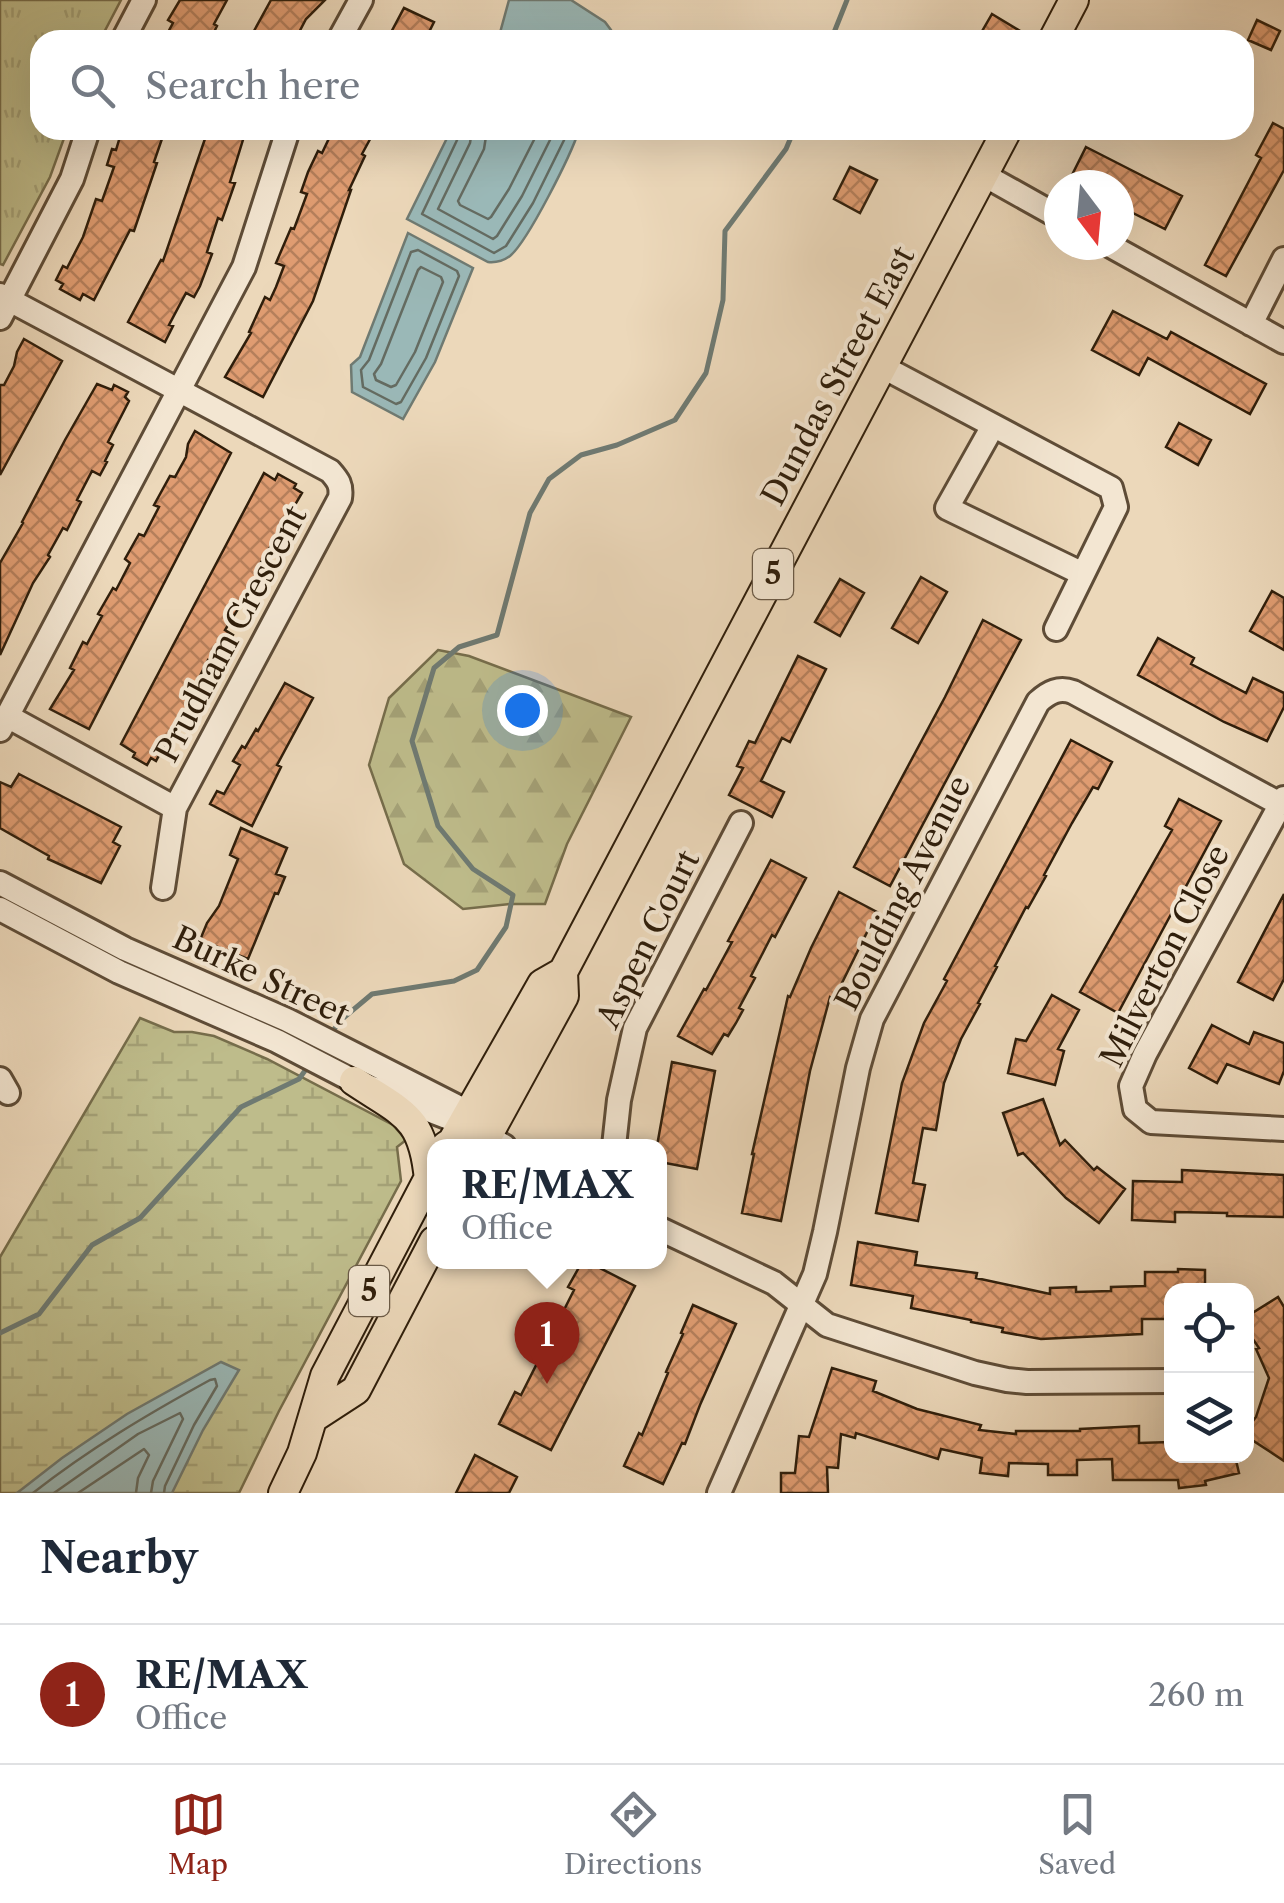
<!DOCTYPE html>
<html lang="en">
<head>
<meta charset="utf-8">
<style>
  :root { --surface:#fff; --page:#f2f2f3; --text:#1f2937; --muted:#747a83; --line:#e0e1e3; --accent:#8f2418 }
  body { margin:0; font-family:"Libre Caslon Text",serif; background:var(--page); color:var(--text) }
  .controls { position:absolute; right:30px; bottom:30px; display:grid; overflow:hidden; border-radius:20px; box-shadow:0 10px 40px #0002 }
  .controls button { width:90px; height:90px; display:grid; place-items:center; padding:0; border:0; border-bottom:2px solid var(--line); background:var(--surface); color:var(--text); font:50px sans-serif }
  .compass { position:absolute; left:1044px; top:170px; width:90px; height:90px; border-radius:50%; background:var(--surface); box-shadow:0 10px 40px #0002; rotate:164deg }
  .you { position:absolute; left:522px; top:710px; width:35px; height:35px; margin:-25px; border:8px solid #fff; border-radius:50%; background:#1a73e8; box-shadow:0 0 0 15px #1a73e833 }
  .badge { display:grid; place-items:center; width:65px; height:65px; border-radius:50%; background:var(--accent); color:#fff; font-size:32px; font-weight:700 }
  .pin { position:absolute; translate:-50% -82px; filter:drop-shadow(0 2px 5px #0008) }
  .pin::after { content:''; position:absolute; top:52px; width:35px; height:30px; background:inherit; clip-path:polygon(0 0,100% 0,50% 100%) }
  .popup { position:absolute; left:427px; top:1139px; width:240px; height:130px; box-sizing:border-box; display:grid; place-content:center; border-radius:20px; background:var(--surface); filter:drop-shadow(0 2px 8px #0005); font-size:32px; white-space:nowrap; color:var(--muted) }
  .popup b { font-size:38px; color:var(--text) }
  .popup::after { content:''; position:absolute; left:50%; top:100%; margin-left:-20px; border:20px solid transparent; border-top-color:var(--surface) }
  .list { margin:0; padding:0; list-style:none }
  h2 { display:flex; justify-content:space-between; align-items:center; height:130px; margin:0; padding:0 40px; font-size:42px }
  h2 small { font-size:32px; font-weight:400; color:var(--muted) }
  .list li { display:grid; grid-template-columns:65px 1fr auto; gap:30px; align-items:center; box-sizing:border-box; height:140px; padding:0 40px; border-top:2px solid var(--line) }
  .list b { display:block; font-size:38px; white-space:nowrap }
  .list p { margin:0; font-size:32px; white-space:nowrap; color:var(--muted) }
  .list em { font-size:32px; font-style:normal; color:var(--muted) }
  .icon { flex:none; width:55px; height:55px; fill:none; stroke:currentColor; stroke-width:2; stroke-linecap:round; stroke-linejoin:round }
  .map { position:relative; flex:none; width:1284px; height:1493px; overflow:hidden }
  .search { position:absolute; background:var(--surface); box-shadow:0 10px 40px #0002; left:30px; right:30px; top:30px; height:110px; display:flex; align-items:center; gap:25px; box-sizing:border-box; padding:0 35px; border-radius:30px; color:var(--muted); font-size:38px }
  .sheet { height:270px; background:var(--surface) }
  nav { display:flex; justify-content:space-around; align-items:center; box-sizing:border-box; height:140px; border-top:2px solid var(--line); background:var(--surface); font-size:28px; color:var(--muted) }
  nav a { display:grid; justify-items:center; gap:5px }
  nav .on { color:var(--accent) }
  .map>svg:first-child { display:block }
  .forest { fill:url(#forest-firs); stroke:#766d4b; stroke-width:2.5 }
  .wetland { fill:url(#wetland-marsh); stroke:#766d4b; stroke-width:2.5 }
  .park { fill:url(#park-tufts); stroke:#766d4b; stroke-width:2.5 }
  .water { fill:#9ab8b7; stroke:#6f7a72; stroke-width:2.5 }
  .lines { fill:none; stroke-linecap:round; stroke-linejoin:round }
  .shore { stroke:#646b61; stroke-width:2.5 }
  .stream { stroke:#6f7a72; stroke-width:5 }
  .building { fill:url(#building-cross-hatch); stroke:#2f1e0b; stroke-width:2.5 }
  .minor-casing { stroke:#5e4c37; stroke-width:28 }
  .major-casing { stroke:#2f1e0b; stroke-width:32 }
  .minor { stroke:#f3e6d2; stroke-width:22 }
  .major { stroke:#ecd8ba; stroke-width:28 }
  .labels { text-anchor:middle; stroke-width:8; stroke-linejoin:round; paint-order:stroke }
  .shield { fill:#f3e6d2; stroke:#6a5a47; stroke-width:2.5 }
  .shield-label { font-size:30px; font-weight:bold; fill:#2f1e0b }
  .street-label { font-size:32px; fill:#2f1e0b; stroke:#f3e6d2 }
</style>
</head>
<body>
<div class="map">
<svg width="1284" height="1493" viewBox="0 0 1284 1493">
  <defs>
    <pattern id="forest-firs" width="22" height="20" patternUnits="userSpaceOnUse" patternTransform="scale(2.5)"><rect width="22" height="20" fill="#bebc8b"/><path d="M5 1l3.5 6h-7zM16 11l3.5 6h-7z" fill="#a4a177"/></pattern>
    <pattern id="wetland-marsh" width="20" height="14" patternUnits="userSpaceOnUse" patternTransform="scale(2.5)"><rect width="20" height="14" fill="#bebc8b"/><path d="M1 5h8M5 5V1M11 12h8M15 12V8" fill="none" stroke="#a4a177"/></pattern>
    <pattern id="park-tufts" width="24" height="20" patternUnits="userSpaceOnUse" patternTransform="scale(2.5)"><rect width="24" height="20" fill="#bebc8b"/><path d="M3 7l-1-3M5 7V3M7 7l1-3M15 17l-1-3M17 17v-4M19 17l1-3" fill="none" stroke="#a4a177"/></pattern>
    <pattern id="building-cross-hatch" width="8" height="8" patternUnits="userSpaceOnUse" patternTransform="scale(2.5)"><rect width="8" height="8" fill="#df9c71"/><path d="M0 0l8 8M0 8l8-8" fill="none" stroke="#b57f5b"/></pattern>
  </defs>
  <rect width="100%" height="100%" fill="#ecd8ba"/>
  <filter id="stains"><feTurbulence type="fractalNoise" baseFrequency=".002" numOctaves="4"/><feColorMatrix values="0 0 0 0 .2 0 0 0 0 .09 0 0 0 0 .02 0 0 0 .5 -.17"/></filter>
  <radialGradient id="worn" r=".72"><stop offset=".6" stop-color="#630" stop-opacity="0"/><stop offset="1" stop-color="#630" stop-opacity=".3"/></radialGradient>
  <path class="forest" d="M 438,650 L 469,656 L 631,717 L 567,844 L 545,904 L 511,904 L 463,909 L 404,864 L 369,765 L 389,698 Z"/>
  <path class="wetland" d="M 140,1018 L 174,1032 L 192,1032 L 214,1036 L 267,1059 L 393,1125 L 406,1140 L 397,1147 L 401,1181 L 279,1411 L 239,1493 L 0,1493 L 0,1257 Z"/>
  <path class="park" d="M 0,0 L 121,0 L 100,40 L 40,40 L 40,130 L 67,130 L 50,177 L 3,265 L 0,264 Z"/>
  <path class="water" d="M 509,0 L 571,0 L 605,22 L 611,30 L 608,40 L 498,40 Z
    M 451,130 L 579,130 C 571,155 528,241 510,256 C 503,261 497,263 488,262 L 407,219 Z
    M 408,233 L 473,268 L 435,362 L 403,419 L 352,392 L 351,365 L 360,357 Z
    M 221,1362 L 239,1370 L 203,1430 L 172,1493 L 17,1493 L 62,1458 L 127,1414 Z"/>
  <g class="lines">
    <path class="shore" d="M 459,130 L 458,138 L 422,214 L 494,253 L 506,246 L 533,203 L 569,130
      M 472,130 L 470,143 L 438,209 L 493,239 L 497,236 L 522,196 L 555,130
      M 487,130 L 484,149 L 458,201 L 460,205 L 488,219 L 491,217 L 509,189 L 539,130
      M 418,250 L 457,271 L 459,276 L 426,358 L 401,402 L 396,404 L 363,387 L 361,370 L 369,360 L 411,252 Z
      M 421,267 L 441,277 L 443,282 L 415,352 L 396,385 L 391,387 L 376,380 L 374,374 L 381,364 L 418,270 Z
      M 33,1493 C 89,1449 148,1414 210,1380 L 215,1379 L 217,1386 L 194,1425 L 165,1486 L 164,1493
      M 54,1493 L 138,1434 L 180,1413 L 183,1419 L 153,1481 L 151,1493
      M 78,1493 L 144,1449 L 149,1455 L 138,1478 L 136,1493"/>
    <path class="stream" d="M 831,40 L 847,0
      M 330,1035 L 341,1020 L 372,994 L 454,981 L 477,970 L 506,927 L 513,895 L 473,869 L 438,826 L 412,741 L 434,668 L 459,647 L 497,635 L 530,513 L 549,479 L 581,455 L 617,445 L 675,420 L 706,373 L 723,300 L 725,231 L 786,149 L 794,130
      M 0,1333 L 39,1314 L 92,1245 L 140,1218 L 241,1107 L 299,1079 L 309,1065"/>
  </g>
  <path class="building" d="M 180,0 L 227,0 L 214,24 L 217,26 L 210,40 L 174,40 L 166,36 L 173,23 L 168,20 Z
    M 271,0 L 325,0 L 306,19 L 295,40 L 249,40 Z
    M 404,8 L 434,22 L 425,40 L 387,40 Z
    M 992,14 L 1035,40 L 977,40 Z
    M 1257,20 L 1280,31 L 1271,50 L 1248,40 Z
    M 1273,123 L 1284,129 L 1284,170 L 1226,276 L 1205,265 L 1261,158 L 1256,155 Z
    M 122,130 L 165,130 L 154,162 L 157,163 L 134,231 L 130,230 L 94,300 L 83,294 L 80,300 L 60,289 L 63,284 L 56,280 L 63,266 L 67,268 L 83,237 L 96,199 L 102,201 L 114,167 L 107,165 L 112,149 L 116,150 Z
    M 208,130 L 246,130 L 230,182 L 235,183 L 222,220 L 218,218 L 207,252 L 212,254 L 200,286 L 194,297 L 186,293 L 169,325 L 173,326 L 165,342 L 128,322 L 161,260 L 163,261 Z
    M 333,130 L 375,130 L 362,154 L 365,156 L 349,190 L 351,190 L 313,301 L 263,397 L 225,377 L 251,333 L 249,332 L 265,297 L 270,300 L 276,287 L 284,266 L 276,263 L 291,228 L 294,229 L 307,194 L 301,192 L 308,172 L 318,151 L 322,153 Z
    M 1086,147 L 1182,196 L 1165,229 L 1119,206 L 1119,185 L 1090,185 L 1072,175 Z
    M 850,167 L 877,180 L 860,213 L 834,199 Z
    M 1113,311 L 1167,339 L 1171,332 L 1266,384 L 1250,414 L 1148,358 L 1139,375 L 1092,350 Z
    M 24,339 L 62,361 L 0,475 L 0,385 L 4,385 L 14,366 L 17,352 Z
    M 97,384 L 112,390 L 114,385 L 128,392 L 125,397 L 129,401 L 108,442 L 113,445 L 105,461 L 107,462 L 100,475 L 92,471 L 77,500 L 81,502 L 67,530 L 63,528 L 48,555 L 50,557 L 33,583 L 0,655 L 0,563 L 23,523 L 22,522 L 65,440 Z
    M 1179,423 L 1211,440 L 1198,465 L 1166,447 Z
    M 195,431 L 231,453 L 89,729 L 50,709 L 74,670 L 70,668 L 83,642 L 87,644 L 102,616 L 98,614 L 113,588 L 116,590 L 130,563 L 125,559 L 139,534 L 144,536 L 159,507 L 154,505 L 170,476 L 175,477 L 186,457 L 188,444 Z
    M 264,473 L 275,480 L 278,474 L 296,484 L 294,488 L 302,493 L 256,571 L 260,573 L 225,630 L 233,635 L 226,649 L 222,647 L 214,663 L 208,660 L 193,690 L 199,693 L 183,723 L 178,720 L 156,761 L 151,758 L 147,765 L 133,757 L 135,753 L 121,744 Z
    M 921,577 L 947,592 L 918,643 L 892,628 Z
    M 840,579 L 864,593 L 840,636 L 815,622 Z
    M 1272,591 L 1284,598 L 1284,650 L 1250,631 Z
    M 983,620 L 1021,640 L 890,886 L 854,867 L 945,697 Z
    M 1158,638 L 1194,658 L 1191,664 L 1246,693 L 1253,678 L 1284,693 L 1284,707 L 1267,741 L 1224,722 L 1138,675 Z
    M 798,656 L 826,669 L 790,742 L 782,738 L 761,781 L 784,792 L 772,817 L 729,795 L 743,768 L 737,766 L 749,741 L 755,743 Z
    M 285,683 L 313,698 L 277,765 L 281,767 L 252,826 L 210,804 L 217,791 L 224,794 L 240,765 L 233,761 L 242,746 L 245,748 L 256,729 L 258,731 Z
    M 1071,740 L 1112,762 L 1098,789 L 1093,787 L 1072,823 L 1044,875 L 1046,876 L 1028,908 L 1026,907 L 995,966 L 997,967 L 978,1003 L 980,1004 L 961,1039 L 944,1083 L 936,1130 L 923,1128 L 913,1183 L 925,1185 L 918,1221 L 876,1213 L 902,1083 L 924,1023 L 947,981 L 944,979 Z
    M 19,774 L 121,827 L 113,842 L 120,846 L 101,883 L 48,859 L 49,856 L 0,828 L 0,782 L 11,787 Z
    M 1179,799 L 1221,821 L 1118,1013 L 1080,992 L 1172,830 L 1165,826 Z
    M 241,828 L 287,848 L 276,874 L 285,877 L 278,894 L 275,893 L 248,959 L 200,940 L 207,923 L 219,906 L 238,859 L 230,855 Z
    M 771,860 L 806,878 L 775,937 L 772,935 L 751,976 L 755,978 L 739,1008 L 743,1010 L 736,1023 L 728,1036 L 724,1034 L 712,1054 L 678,1036 L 704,989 L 706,990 L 732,942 L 728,941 Z
    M 839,892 L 877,912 L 834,999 L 830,997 L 810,1071 L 781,1221 L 742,1213 L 754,1154 L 752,1154 L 788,996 L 790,997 L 811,948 Z
    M 1284,894 L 1284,979 L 1273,1000 L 1238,982 Z
    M 1052,995 L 1079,1010 L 1058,1049 L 1064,1051 L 1055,1085 L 1008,1073 L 1016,1039 L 1026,1041 Z
    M 1212,1025 L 1249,1044 L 1254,1032 L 1284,1043 L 1284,1071 L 1279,1084 L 1227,1064 L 1217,1083 L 1189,1068 Z
    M 672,1062 L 715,1071 L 697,1169 L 660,1162 L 660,1146 L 657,1146 Z
    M 1043,1099 L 1060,1145 L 1065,1140 L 1094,1170 L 1097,1167 L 1125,1189 L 1099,1223 L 1066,1198 L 1023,1153 L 1018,1155 L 1003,1113 Z
    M 1182,1170 L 1284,1175 L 1284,1217 L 1227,1216 L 1227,1213 L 1175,1212 L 1175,1222 L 1132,1220 L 1133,1181 L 1182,1182 Z
    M 858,1242 L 917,1252 L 915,1265 L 977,1273 L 976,1278 L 1050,1294 L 1050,1288 L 1076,1287 L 1076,1292 L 1111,1291 L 1111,1287 L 1145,1286 L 1145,1272 L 1178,1272 L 1178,1269 L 1205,1270 L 1205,1290 L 1172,1290 L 1172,1319 L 1142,1319 L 1142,1334 L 1041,1339 L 1002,1332 L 1003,1328 L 971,1322 L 971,1320 L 911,1308 L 913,1296 L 851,1285 Z
    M 582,1262 L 588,1262 L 635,1286 L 551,1450 L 499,1424 L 515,1392 L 521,1395 L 574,1290 L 568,1287 Z
    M 1278,1297 L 1284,1307 L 1284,1461 L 1246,1436 L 1246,1430 L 1256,1417 L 1269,1378 L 1256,1349 L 1259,1348 L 1246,1329 L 1246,1317 Z
    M 693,1305 L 736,1324 L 700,1405 L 685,1444 L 682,1443 L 663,1484 L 624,1466 L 639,1433 L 642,1435 L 668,1373 L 666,1372 L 683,1334 L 681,1333 Z
    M 832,1368 L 876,1381 L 873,1391 L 917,1409 L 981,1425 L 979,1430 L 1016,1434 L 1016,1431 L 1080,1431 L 1080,1429 L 1139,1426 L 1139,1443 L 1170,1442 L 1171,1456 L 1235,1456 L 1239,1473 L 1205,1481 L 1206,1485 L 1179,1488 L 1178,1480 L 1113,1480 L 1112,1459 L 1077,1460 L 1077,1475 L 1048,1475 L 1048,1464 L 1009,1463 L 1008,1476 L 980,1473 L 982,1458 L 941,1449 L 938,1459 L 856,1433 L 855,1438 L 841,1434 L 838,1468 L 827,1467 L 828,1493 L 781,1493 L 781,1473 L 795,1473 L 799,1436 L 809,1437 Z
    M 475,1455 L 517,1477 L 509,1493 L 456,1493 Z"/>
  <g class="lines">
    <g class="minor-casing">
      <path id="minor" d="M 123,40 L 144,0
        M 339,40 L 361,0
        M 984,175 L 1059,217
        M 1109,245 L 1284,342
        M 0,295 L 330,471 C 338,480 342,485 340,498 L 175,808 L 163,888
        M 0,318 L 72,179 L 88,130
        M 1251,324 L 1284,259
        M 883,367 L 1111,488 L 1116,507 L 1056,629
        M 993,426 L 947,508 L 1083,574
        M 7,716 L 175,808
        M 0,730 L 244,267 L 288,130
        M 1284,798 L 1145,1054 L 1131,1086 L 1135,1109 L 1151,1122 L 1284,1129
        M 0,883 L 125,949 L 287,1020 L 468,1112 L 473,1118
        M 0,909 L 119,972 L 277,1041 L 354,1081 L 462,1123 L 504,1146
        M 0,1079 L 8,1093
        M 614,1146 L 619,1100 L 635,1028 L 741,823
        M 660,1229 L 774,1283 L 827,1325 L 975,1373 L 1007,1380 L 1027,1382 L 1172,1381
        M 719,1493 L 815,1274 L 825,1232 L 858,1068 L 872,1019 L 1038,702 C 1049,692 1059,687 1073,692 L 1280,804"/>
    </g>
    <g class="major-casing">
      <path id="major" d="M 1053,40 L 1074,0
        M 354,1081 C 403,1114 423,1115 429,1180
        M 446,1146 L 452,1142 L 542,984 L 563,972
        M 482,1146 L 564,996 L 563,972 L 1007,130
        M 313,1418 L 356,1390 L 434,1241
        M 283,1493 L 302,1453 L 325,1376 L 434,1168"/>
    </g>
    <use href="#minor" class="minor"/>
    <use href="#major" class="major"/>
  </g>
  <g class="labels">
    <g class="shield">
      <rect x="753" y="549" width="40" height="50" rx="8"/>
      <rect x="349" y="1266" width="40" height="50" rx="8"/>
    </g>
    <g class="shield-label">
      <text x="773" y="584">5</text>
      <text x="369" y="1301">5</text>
    </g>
    <g class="street-label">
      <text transform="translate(838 376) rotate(-62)" y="11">Dundas Street East</text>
      <text transform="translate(231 634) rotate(-62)" y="11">Prudham Crescent</text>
      <text transform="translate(903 893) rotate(-63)" y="11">Boulding Avenue</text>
      <text transform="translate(648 939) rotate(-64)" y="11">Aspen Court</text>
      <text transform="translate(1165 956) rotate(-63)" y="11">Milverton Close</text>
      <text transform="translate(261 976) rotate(25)" y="11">Burke Street</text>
    </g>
  </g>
  <rect width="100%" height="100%" filter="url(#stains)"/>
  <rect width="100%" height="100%" fill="url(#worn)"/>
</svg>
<div class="controls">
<button><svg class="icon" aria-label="locate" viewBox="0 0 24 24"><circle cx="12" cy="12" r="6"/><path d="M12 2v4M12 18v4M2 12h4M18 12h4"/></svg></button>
<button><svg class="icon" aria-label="layers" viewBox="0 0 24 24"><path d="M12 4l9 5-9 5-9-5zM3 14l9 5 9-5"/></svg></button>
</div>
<svg class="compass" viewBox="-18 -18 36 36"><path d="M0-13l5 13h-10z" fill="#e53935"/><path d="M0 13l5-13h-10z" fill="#747a83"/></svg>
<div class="you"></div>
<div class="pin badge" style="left:547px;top:1384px">1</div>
<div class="popup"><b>RE/MAX</b>Office</div>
<div class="search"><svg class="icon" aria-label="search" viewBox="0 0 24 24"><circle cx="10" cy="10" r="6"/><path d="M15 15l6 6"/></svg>Search here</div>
</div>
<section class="sheet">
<h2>Nearby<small></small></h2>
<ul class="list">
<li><span class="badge">1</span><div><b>RE/MAX</b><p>Office</p></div><em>260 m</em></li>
</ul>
</section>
<nav>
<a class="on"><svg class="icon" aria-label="map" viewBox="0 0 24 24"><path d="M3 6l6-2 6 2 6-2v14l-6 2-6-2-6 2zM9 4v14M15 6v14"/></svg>Map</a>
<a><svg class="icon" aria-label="directions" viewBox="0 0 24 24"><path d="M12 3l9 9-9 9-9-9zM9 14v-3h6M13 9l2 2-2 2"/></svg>Directions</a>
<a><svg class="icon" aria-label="saved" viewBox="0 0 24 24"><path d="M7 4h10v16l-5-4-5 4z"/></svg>Saved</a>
</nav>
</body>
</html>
